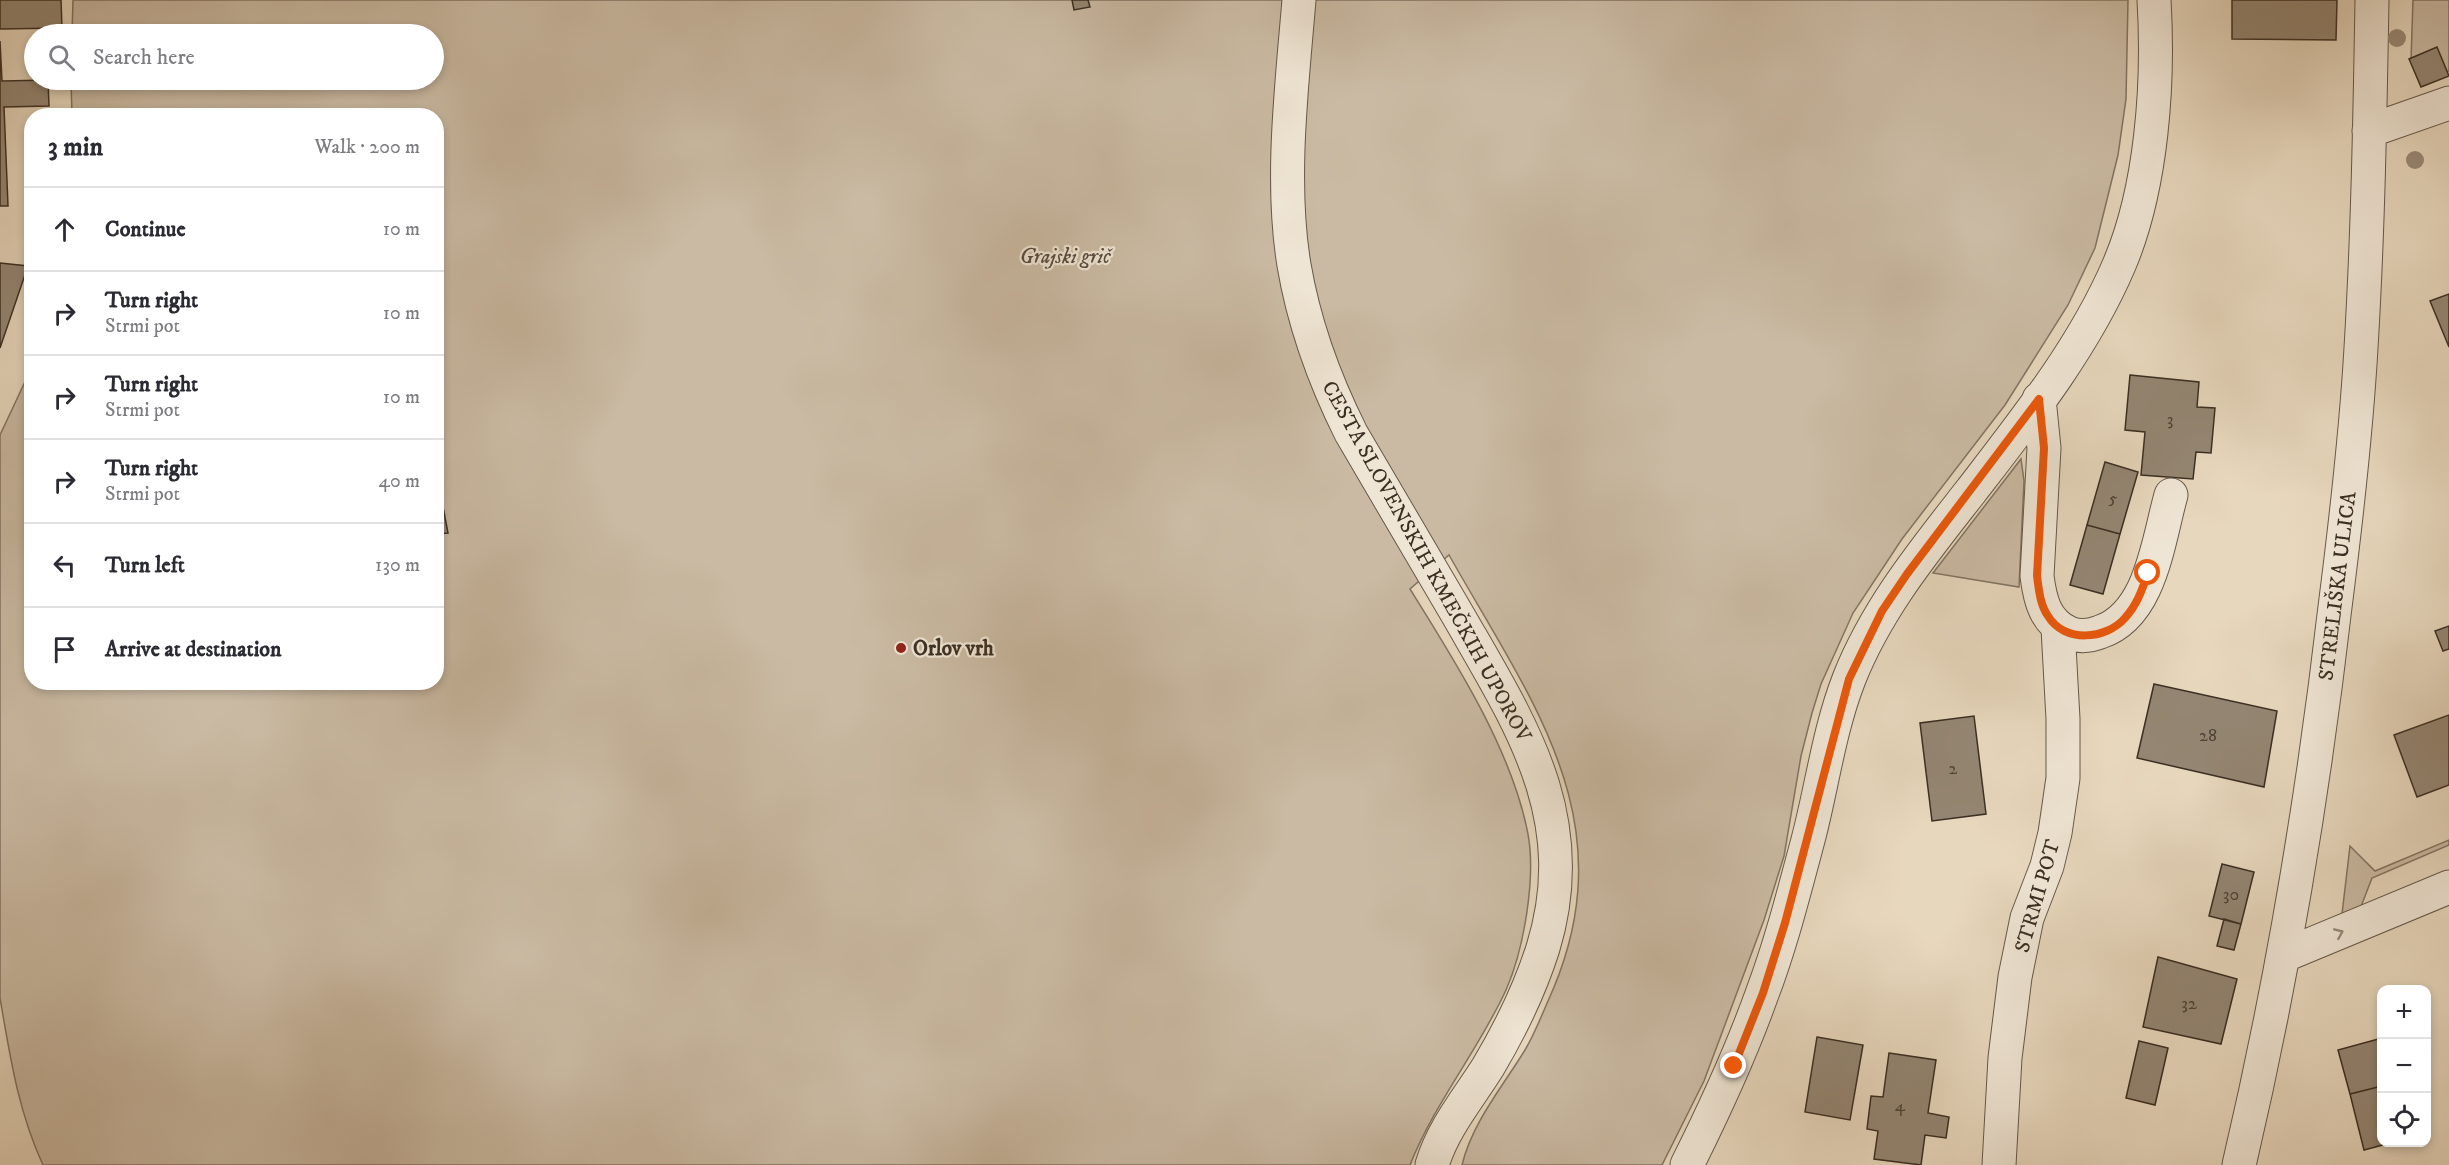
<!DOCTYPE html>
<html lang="en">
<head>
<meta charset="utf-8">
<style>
  :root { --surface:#fff; --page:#f2f2f3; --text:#2b2b33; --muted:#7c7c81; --line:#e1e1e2 }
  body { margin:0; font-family:"IM FELL DW Pica",serif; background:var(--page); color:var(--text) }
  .controls { position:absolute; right:18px; bottom:18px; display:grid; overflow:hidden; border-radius:12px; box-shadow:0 3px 9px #0003 }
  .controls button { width:54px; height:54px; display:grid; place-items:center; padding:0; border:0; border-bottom:2px solid var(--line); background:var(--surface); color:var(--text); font:30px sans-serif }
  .stop { position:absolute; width:18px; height:18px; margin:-14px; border:4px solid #ea580c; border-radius:50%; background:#fff }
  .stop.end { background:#ea580c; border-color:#fff; box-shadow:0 2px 6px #0008 }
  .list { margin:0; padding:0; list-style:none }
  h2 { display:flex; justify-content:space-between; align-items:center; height:78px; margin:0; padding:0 24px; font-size:26px }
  h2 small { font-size:20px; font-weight:400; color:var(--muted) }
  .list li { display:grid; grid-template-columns:39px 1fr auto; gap:18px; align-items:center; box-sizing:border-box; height:84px; padding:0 24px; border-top:2px solid var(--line) }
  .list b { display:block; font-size:22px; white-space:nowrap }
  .list p { margin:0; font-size:20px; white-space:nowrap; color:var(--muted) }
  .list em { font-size:20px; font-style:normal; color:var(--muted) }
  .icon { flex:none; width:33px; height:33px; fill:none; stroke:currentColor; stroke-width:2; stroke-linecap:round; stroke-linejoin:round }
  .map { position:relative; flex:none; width:2449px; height:1165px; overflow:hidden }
  .search { position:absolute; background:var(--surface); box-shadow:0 3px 9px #0003; left:24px; top:24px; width:420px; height:66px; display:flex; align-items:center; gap:15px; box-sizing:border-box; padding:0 21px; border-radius:33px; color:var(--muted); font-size:22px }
  .panel { position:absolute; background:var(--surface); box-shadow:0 3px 9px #0003; left:24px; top:108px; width:420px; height:582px; border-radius:24px }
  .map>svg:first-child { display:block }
  .green { fill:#cabaa3; stroke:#827463; stroke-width:1.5 }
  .building { fill:#948673; stroke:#3a2f23; stroke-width:1.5 }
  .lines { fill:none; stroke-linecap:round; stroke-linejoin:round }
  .minor-casing { stroke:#65594a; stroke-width:35 }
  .minor { stroke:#efe5d4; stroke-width:33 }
  .tree { fill:#988a77 }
  .oneway { stroke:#948a7c }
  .route { stroke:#ea580c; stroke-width:8 }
  .poi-dot { fill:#8f2418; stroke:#efe5d4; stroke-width:2 }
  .labels { text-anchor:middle; stroke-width:4.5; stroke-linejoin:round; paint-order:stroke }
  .number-label { font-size:18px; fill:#504537 }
  .park-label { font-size:21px; font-style:italic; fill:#574b3d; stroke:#efe5d4 }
  .street-label { font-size:21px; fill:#3a2f23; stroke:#efe5d4 }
  .poi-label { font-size:21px; font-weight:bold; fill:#3a2f23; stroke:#efe5d4; text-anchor:start }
</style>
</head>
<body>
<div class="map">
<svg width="2449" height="1165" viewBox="0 0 2449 1165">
  <rect width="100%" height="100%" fill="#e7d7bd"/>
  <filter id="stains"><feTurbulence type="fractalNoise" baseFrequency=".00333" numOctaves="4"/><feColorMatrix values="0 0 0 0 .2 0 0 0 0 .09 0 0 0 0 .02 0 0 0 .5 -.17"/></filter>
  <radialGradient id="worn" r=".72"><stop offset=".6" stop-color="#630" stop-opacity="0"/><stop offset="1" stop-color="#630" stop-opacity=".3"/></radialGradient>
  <path class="green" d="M 73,0 L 2128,0 L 2126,99 L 2118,155 L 2095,248 L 2068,305 L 2005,405 L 1902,539 L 1853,613 L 1821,684 L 1812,713 L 1801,756 L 1784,856 L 1764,920 L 1704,1081 L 1662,1165 L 1462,1165 C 1472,1123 1503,1086 1525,1050 C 1534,1035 1541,1017 1548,1001 C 1629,824 1533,704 1449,555 L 1410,589 C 1455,661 1512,750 1528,834 C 1536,878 1524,949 1506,990 C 1478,1051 1435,1102 1410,1165 L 43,1165 C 18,1111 10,1056 0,998 L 0,435 L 31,369 L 32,682 L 436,682 L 436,116 L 72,116 L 71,80 L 434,80 L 434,34 L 72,34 Z
    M 2413,0 L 2449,0 L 2449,71 L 2430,79 L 2411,60 Z
    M 2021,459 L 2024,481 L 2019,587 L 1933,573 Z
    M 2449,840 L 2449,845 L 2372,878 L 2357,917 L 2342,914 L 2350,846 L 2375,871 Z"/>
  <path class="building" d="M 0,0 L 61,0 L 62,28 L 0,29 Z
    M 1072,0 L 1088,0 L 1090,7 L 1074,10 Z
    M 2232,0 L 2337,0 L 2336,40 L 2232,39 Z
    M 0,41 L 2,81 L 48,80 L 49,106 L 4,107 L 8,206 L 0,206 Z
    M 2437,47 L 2449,76 L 2421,87 L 2409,59 Z
    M 0,263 L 28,266 L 0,348 Z
    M 2449,294 L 2449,347 L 2430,301 Z
    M 2130,375 L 2199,382 L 2197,407 L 2215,408 L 2211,453 L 2196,452 L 2193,479 L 2141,475 L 2145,432 L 2125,430 Z
    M 2105,462 L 2138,472 L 2120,534 L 2087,525 Z
    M 440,491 L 448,533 L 436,534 L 436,492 Z
    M 2087,525 L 2120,534 L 2103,594 L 2070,585 Z
    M 2449,626 L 2449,649 L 2443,651 L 2435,631 Z
    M 2154,684 L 2277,711 L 2264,787 L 2137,758 Z
    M 2449,715 L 2449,785 L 2417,797 L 2394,735 Z
    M 1974,716 L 1986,814 L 1932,821 L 1920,723 Z
    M 2222,864 L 2254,872 L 2241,924 L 2209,916 Z
    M 2224,919 L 2241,924 L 2234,950 L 2217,946 Z
    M 2158,957 L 2237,979 L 2221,1044 L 2143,1027 Z
    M 1817,1037 L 1863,1045 L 1850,1120 L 1805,1112 Z
    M 2382,1038 L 2382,1086 L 2350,1094 L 2338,1050 Z
    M 2139,1041 L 2168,1048 L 2155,1105 L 2126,1098 Z
    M 1889,1053 L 1936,1060 L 1928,1113 L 1949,1117 L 1946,1138 L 1925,1135 L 1921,1165 L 1874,1159 L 1878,1131 L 1867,1129 L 1871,1096 L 1883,1097 Z
    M 2382,1086 L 2382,1142 L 2394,1142 L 2364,1150 L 2350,1094 Z"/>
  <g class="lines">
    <g class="minor-casing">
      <path id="minor" d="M 1299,0 C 1292,84 1280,181 1294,265 C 1304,324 1324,379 1351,433 C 1387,494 1423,555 1459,617 C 1521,725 1583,818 1543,948 C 1530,989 1510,1030 1488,1067 C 1468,1099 1443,1128 1432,1165
        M 2369,131 L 2449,103
        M 2039,399 L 2044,448 L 2037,576 C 2040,600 2045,622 2069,633 C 2079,637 2090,636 2100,632 C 2151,615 2158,541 2171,495
        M 2285,955 L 2449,887
        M 1687,1165 C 1715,1109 1741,1053 1762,994 C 1781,944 1794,892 1808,840 C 1822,787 1829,730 1849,679 C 1877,608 1925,550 1971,491 C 2025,421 2084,347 2119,265 C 2152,188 2159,83 2154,0
        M 1999,1165 L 2005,1058 L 2015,977 L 2027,918 L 2047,866 L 2055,833 L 2063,778 L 2063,719 L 2058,628
        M 2239,1165 C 2283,978 2313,797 2335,607 C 2346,521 2356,435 2361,348 C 2368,232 2370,116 2372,0"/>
    </g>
    <use href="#minor" class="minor"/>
  </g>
  <g class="tree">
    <circle cx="2397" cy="38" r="9"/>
    <circle cx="2415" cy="160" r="9"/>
  </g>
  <defs><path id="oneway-chevron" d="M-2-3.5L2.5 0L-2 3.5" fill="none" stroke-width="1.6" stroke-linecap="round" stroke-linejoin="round" transform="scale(1.5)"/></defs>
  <use class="oneway" href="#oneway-chevron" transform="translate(2339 933) rotate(-23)"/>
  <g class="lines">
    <path class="route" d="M 1734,1066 L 1763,993 L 1785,923 L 1849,679 L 1882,611 L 1907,574 L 2039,399 L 2044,448 L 2037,576 C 2039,590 2040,605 2048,616 C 2064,643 2106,640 2125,618 C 2137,605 2142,590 2148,573"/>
  </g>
  <circle class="poi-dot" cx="901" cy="648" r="6"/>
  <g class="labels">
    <g class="number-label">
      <text x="2170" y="425">3</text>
      <text x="2113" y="504">5</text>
      <text x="2208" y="741">28</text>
      <text x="1953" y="774">2</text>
      <text x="2231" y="900">30</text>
      <text x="2189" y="1009">32</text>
      <text x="1900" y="1111">4</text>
    </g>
    <g class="park-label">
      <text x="1065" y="263">Grajski grič</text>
    </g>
    <g class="street-label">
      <text transform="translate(1427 561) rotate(61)" y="7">CESTA SLOVENSKIH KMEČKIH UPOROV</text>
      <text transform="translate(2337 586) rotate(-83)" y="7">STRELIŠKA ULICA</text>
      <text transform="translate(2037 896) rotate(-74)" y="7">STRMI POT</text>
    </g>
    <g class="poi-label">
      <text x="913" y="655">Orlov vrh</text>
    </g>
  </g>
  <rect width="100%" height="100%" filter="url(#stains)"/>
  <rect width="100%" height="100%" fill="url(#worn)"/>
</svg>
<div class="controls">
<button>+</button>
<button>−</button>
<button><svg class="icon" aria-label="locate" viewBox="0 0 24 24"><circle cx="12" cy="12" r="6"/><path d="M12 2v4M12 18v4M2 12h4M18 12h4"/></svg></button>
</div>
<div class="stop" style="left:2148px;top:573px"></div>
<div class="stop end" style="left:1734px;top:1066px"></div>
<div class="search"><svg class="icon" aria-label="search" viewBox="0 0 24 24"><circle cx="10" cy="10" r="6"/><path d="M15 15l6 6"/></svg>Search here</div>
<section class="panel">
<h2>3 min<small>Walk · 200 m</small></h2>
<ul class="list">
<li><svg class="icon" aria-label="ahead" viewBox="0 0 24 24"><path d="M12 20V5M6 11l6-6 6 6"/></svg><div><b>Continue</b></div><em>10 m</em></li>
<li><svg class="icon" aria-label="right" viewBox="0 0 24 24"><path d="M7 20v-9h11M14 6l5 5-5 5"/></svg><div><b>Turn right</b><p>Strmi pot</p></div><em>10 m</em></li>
<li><svg class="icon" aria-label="right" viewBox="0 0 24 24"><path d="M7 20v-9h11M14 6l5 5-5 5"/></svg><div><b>Turn right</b><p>Strmi pot</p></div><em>10 m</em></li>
<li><svg class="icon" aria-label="right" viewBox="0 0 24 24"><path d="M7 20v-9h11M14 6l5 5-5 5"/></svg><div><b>Turn right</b><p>Strmi pot</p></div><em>40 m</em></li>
<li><svg class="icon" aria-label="left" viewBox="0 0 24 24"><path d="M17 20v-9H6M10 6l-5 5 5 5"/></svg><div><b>Turn left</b></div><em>130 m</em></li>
<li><svg class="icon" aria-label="arrive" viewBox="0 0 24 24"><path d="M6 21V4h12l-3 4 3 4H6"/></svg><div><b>Arrive at destination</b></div></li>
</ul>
</section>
</div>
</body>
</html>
